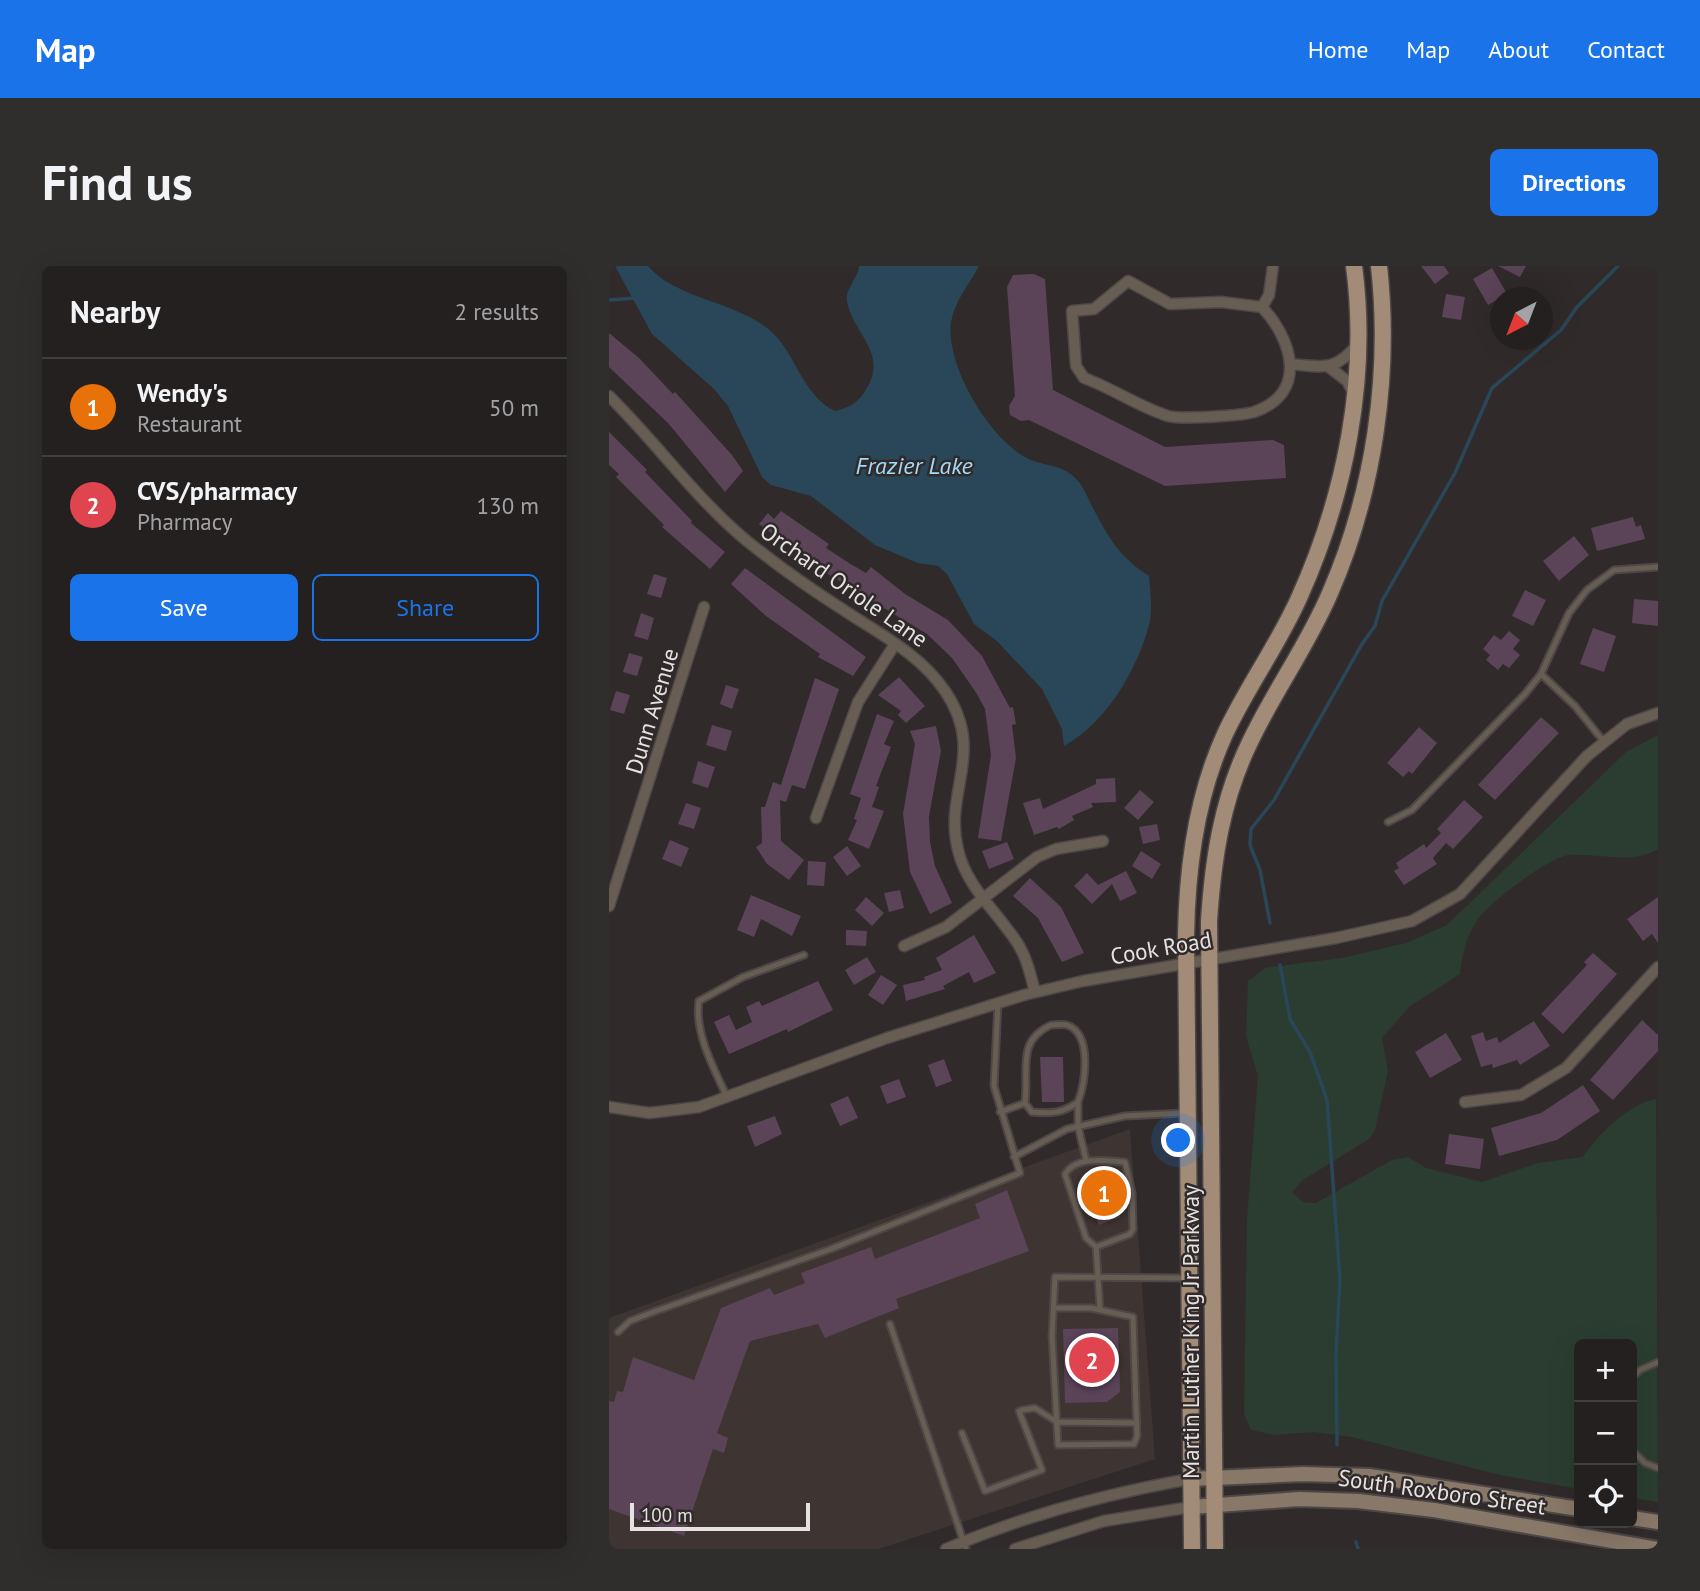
<!DOCTYPE html>
<html lang="en">
<head>
<meta charset="utf-8">
<style>
  :root { --surface:#242020; --page:#302d2d; --text:#f1f3f6; --muted:#a3a3a5; --line:#413e3e; --accent:#1a73e8 }
  body { margin:0; font-family:"PT Sans",sans-serif; background:var(--page); color:var(--text) }
  .controls { position:absolute; right:21px; bottom:21px; display:grid; overflow:hidden; border-radius:10px; box-shadow:0 7px 28px #0002 }
  .controls button { width:63px; height:63px; display:grid; place-items:center; padding:0; border:0; border-bottom:2px solid var(--line); background:var(--surface); color:var(--text); font:35px sans-serif }
  .compass { position:absolute; left:881px; top:21px; width:63px; height:63px; border-radius:50%; background:var(--surface); box-shadow:0 7px 28px #0002; rotate:222deg }
  .scale { position:absolute; left:21px; bottom:18px; width:180px; box-sizing:border-box; padding-left:7px; border:4px solid #e5e2e1; border-top:0; font-size:19px; line-height:24px; white-space:nowrap; color:#e5e2e1; -webkit-text-stroke:5px #302b2a; paint-order:stroke }
  .you { position:absolute; left:570px; top:875px; width:24px; height:24px; margin:-18px; border:5px solid #fff; border-radius:50%; background:#1a73e8; box-shadow:0 0 0 10px #1a73e833 }
  .badge { display:grid; place-items:center; width:46px; height:46px; border-radius:50%; background:var(--accent); color:#fff; font-size:23px; font-weight:700 }
  .pin { position:absolute; translate:-50% -50%; border:4px solid #fff; box-shadow:0 2px 7px #0006 }
  .list { margin:0; padding:0; list-style:none }
  h2 { display:flex; justify-content:space-between; align-items:center; height:91px; margin:0; padding:0 28px; font-size:30px }
  h2 small { font-size:23px; font-weight:400; color:var(--muted) }
  .list li { display:grid; grid-template-columns:46px 1fr auto; gap:21px; align-items:center; box-sizing:border-box; height:98px; padding:0 28px; border-top:2px solid var(--line) }
  .list b { display:block; font-size:26px; white-space:nowrap }
  .list p { margin:0; font-size:23px; white-space:nowrap; color:var(--muted) }
  .list em { font-size:23px; font-style:normal; color:var(--muted) }
  .actions { display:flex; gap:14px; padding:21px 28px }
  .actions a { flex:1; padding:16px 0; border:2px solid var(--accent); border-radius:10px; text-align:center; font-size:24px; color:var(--accent) }
  .actions .main { background:var(--accent); color:#fff }
  .icon { flex:none; width:38px; height:38px; fill:none; stroke:currentColor; stroke-width:2; stroke-linecap:round; stroke-linejoin:round }
  .map { position:relative; flex:none; width:1049px; height:1283px; overflow:hidden; border-radius:10px }
  header { display:flex; align-items:center; gap:42px; box-sizing:border-box; height:98px; padding:0 35px; background:var(--accent); color:#fff }
  header strong { font-size:33px }
  nav { display:flex; gap:38px; margin-inline-start:auto; font-size:24px }
  .intro { display:flex; align-items:center; justify-content:space-between; box-sizing:border-box; height:168px; padding:0 42px }
  h1 { margin:0; font-size:49px }
  .button { padding:18px 32px; border-radius:10px; background:var(--accent); color:#fff; font-size:24px; font-weight:700 }
  main { display:flex; gap:42px; padding:0 42px }
  aside { flex:1; background:var(--surface); border-radius:10px; box-shadow:0 7px 28px #0002 }
  .map>svg:first-child { display:block }
  .built { fill:#3e3431 }
  .green { fill:#2b3d31 }
  .water { fill:#294758 }
  .lines { fill:none; stroke-linecap:round; stroke-linejoin:round }
  .stream { stroke:#294758; stroke-width:3.5 }
  .building { fill:#5b4358 }
  .lane-casing { stroke:#4d4847; stroke-width:9 }
  .street-casing { stroke:#4d4847; stroke-width:13 }
  .secondary-casing { stroke:#4d4847; stroke-width:18 }
  .primary-casing { stroke:#4d4847; stroke-width:19 }
  .lane { stroke:#675d53; stroke-width:5 }
  .street { stroke:#675d53; stroke-width:10 }
  .secondary { stroke:#887868; stroke-width:14 }
  .primary { stroke:#a28c78; stroke-width:16 }
  .labels { text-anchor:middle; stroke-width:5; stroke-linejoin:round; paint-order:stroke }
  .street-label { font-size:23px; fill:#e5e2e1; stroke:#302b2a }
  .water-label { font-size:24px; font-style:italic; fill:#a0d9fb; stroke:#302b2a }
</style>
</head>
<body>
<header>
<strong>Map</strong>
<nav><a>Home</a><a>Map</a><a>About</a><a>Contact</a></nav>
</header>
<div class="intro"><h1>Find us</h1><a class="button">Directions</a></div>
<main>
<aside>
<h2>Nearby<small>2 results</small></h2>
<ul class="list">
<li><span class="badge" style="background:#e8710a">1</span><div><b>Wendy's</b><p>Restaurant</p></div><em>50 m</em></li>
<li><span class="badge" style="background:#e0444e">2</span><div><b>CVS/pharmacy</b><p>Pharmacy</p></div><em>130 m</em></li>
</ul>
<div class="actions"><a class="main">Save</a><a>Share</a></div>
</aside>
<div class="map">
<svg width="1049" height="1283" viewBox="0 0 1049 1283">
  <rect width="100%" height="100%" fill="#302b2a"/>
  <path class="built" d="M 521,863 L 546,1193 L 270,1283 L 0,1283 L 0,1052 Z"/>
  <path class="green" d="M 1049,469 L 1049,583 C 1023,599 990,587 960,589 C 941,590 880,637 869,653 C 857,670 853,689 851,708 L 801,740 L 773,772 L 779,805 L 766,864 L 760,873 L 694,914 L 683,926 L 694,936 L 707,937 L 783,894 L 799,891 L 817,902 L 873,916 L 929,897 L 974,891 C 990,868 1018,839 1047,833 L 1049,1236 L 1023,1232 L 1023,1078 L 970,1078 L 970,1223 L 891,1209 L 743,1171 L 705,1166 L 665,1169 L 642,1164 L 635,1148 L 638,954 L 649,810 L 637,770 L 639,715 L 656,702 L 733,692 L 797,677 L 838,659 L 1017,486 Z"/>
  <path class="water" d="M 6,0 L 39,0 C 66,32 123,35 158,62 C 186,83 192,129 226,145 C 239,142 249,137 256,125 C 281,87 244,69 238,35 C 236,22 249,13 250,0 L 370,0 C 360,19 346,34 342,56 C 336,98 379,171 416,191 C 433,201 454,197 468,214 C 475,221 479,233 484,242 C 499,271 511,292 540,310 C 541,326 544,343 540,359 C 528,404 497,457 455,480 L 453,463 L 433,423 L 388,375 L 365,358 L 338,308 L 329,300 L 309,297 L 266,279 L 202,230 L 162,219 L 153,211 L 119,140 L 105,123 L 43,68 Z"/>
  <g class="lines">
    <path class="stream" d="M 0,34 L 26,32
      M 661,657 L 651,604 L 641,579 L 642,563 L 665,534 L 753,378 L 766,360 L 773,335 L 846,207 L 883,122 L 952,64 L 968,41 L 1009,0
      M 671,699 L 681,753 L 701,786 L 718,834 L 731,1013 L 727,1087 L 728,1179
      M 747,1276 L 749,1283"/>
  </g>
  <path class="building" d="M 812,0 L 835,0 L 840,7 L 826,18 Z
    M 889,0 L 917,0 L 911,11 Z
    M 883,2 L 898,28 L 879,39 L 864,13 Z
    M 425,8 L 436,13 L 444,124 L 556,181 L 664,174 L 675,179 L 677,212 L 556,220 L 420,154 L 412,155 L 401,149 L 400,140 L 406,130 L 398,21 L 404,9 Z
    M 837,28 L 856,31 L 852,54 L 833,51 Z
    M 0,67 L 30,92 L 64,128 L 66,126 L 123,189 L 134,205 L 116,226 L 59,157 L 0,101 Z
    M 0,166 L 38,204 L 36,206 L 83,255 L 82,257 L 116,286 L 101,303 L 53,261 L 55,259 L 7,211 L 10,208 L 0,199 Z
    M 172,245 L 220,278 L 217,282 L 240,297 L 257,307 L 262,301 L 296,328 L 339,354 L 373,390 L 401,442 L 404,441 L 407,458 L 403,459 L 407,492 L 392,575 L 369,572 L 382,489 L 376,443 L 368,428 L 343,392 L 318,368 L 209,302 L 150,258 L 159,247 L 165,253 Z
    M 1024,251 L 1027,261 L 1032,259 L 1036,273 L 988,285 L 982,262 Z
    M 965,270 L 980,289 L 950,315 L 934,295 Z
    M 136,302 L 257,391 L 244,410 L 209,391 L 211,388 L 157,350 L 122,318 Z
    M 45,308 L 58,312 L 52,332 L 38,328 Z
    M 916,324 L 937,334 L 924,360 L 903,350 Z
    M 1025,333 L 1049,335 L 1049,360 L 1023,357 Z
    M 32,347 L 45,352 L 39,374 L 25,370 Z
    M 984,362 L 1007,370 L 995,406 L 971,398 Z
    M 900,365 L 911,374 L 904,383 L 911,389 L 900,402 L 894,398 L 889,404 L 877,394 L 881,389 L 874,383 L 885,369 L 892,374 Z
    M 20,387 L 34,391 L 28,410 L 14,406 Z
    M 290,411 L 316,440 L 297,457 L 289,449 L 292,445 L 269,429 Z
    M 206,412 L 230,423 L 196,523 L 183,519 L 177,536 L 171,534 L 172,575 L 195,594 L 180,614 L 158,598 L 147,581 L 153,577 L 152,541 L 156,541 L 164,516 L 172,519 Z
    M 117,419 L 130,423 L 123,443 L 111,438 Z
    M 7,425 L 21,429 L 15,448 L 1,444 Z
    M 268,448 L 285,455 L 275,478 L 282,481 L 267,520 L 270,521 L 263,541 L 275,545 L 260,583 L 239,574 L 248,554 L 245,553 L 252,532 L 241,528 Z
    M 932,451 L 950,467 L 886,534 L 869,519 Z
    M 103,459 L 123,465 L 117,485 L 97,479 Z
    M 327,460 L 332,485 L 320,550 L 321,576 L 326,600 L 343,637 L 321,648 L 301,606 L 294,548 L 306,478 L 301,465 Z
    M 810,461 L 828,477 L 803,508 L 800,505 L 794,511 L 778,497 Z
    M 89,495 L 106,501 L 99,522 L 83,517 Z
    M 506,512 L 507,536 L 482,537 L 484,541 L 463,550 L 465,554 L 450,563 L 448,561 L 425,569 L 414,537 L 431,532 L 434,543 L 487,518 L 487,513 Z
    M 531,524 L 545,536 L 529,554 L 515,542 Z
    M 855,534 L 874,551 L 844,583 L 837,577 L 824,592 L 828,598 L 795,619 L 785,605 L 790,602 L 787,597 L 815,578 L 817,582 L 832,567 L 828,563 Z
    M 77,537 L 92,542 L 85,563 L 69,558 Z
    M 548,558 L 551,574 L 534,578 L 530,561 Z
    M 61,574 L 80,582 L 72,601 L 53,593 Z
    M 398,576 L 405,593 L 380,603 L 373,585 Z
    M 238,580 L 252,600 L 238,610 L 224,591 Z
    M 532,585 L 552,598 L 543,613 L 523,600 Z
    M 199,595 L 217,596 L 215,620 L 198,619 Z
    M 517,605 L 528,627 L 511,635 L 503,618 L 483,638 L 465,620 L 478,607 L 489,619 Z
    M 421,612 L 452,641 L 475,687 L 453,696 L 429,652 L 404,630 Z
    M 291,624 L 295,642 L 280,646 L 275,627 Z
    M 142,629 L 192,650 L 183,670 L 152,653 L 145,671 L 128,664 Z
    M 257,631 L 275,647 L 263,660 L 246,644 Z
    M 1049,631 L 1049,677 L 1043,668 L 1034,675 L 1018,653 Z
    M 237,664 L 258,665 L 257,680 L 237,679 Z
    M 365,669 L 387,707 L 365,717 L 360,706 L 334,720 L 336,723 L 297,735 L 294,719 L 316,714 L 315,711 L 333,704 L 327,692 Z
    M 984,687 L 1008,708 L 954,768 L 932,748 L 978,699 L 975,696 Z
    M 258,691 L 267,706 L 245,719 L 236,704 Z
    M 272,709 L 288,719 L 274,739 L 259,729 Z
    M 209,715 L 224,744 L 179,766 L 178,763 L 120,788 L 105,756 L 120,749 L 127,764 L 143,756 L 137,741 L 150,735 L 153,740 Z
    M 1033,754 L 1049,769 L 1049,785 L 1004,834 L 981,814 Z
    M 925,755 L 941,780 L 911,799 L 908,794 L 884,802 L 883,798 L 872,801 L 862,770 L 874,766 L 877,775 L 888,771 L 890,777 Z
    M 837,767 L 853,794 L 821,812 L 806,786 Z
    M 431,791 L 454,791 L 455,836 L 433,836 Z
    M 335,793 L 343,815 L 327,821 L 319,799 Z
    M 290,813 L 297,831 L 278,838 L 271,820 Z
    M 974,819 L 991,845 L 948,874 L 890,890 L 882,862 L 932,847 Z
    M 239,830 L 249,852 L 231,860 L 221,838 Z
    M 166,850 L 173,868 L 146,881 L 138,860 Z
    M 840,868 L 875,873 L 871,903 L 836,898 Z
    M 493,906 L 511,951 L 490,959 L 472,914 Z
    M 398,924 L 420,985 L 287,1033 L 290,1042 L 216,1072 L 209,1058 L 141,1075 L 108,1167 L 119,1172 L 115,1187 L 104,1183 L 75,1270 L 0,1243 L 0,1135 L 5,1136 L 8,1125 L 14,1126 L 24,1091 L 85,1114 L 112,1042 L 161,1022 L 165,1029 L 196,1017 L 192,1007 L 262,981 L 266,993 L 371,952 L 366,938 Z
    M 509,1062 L 511,1126 L 498,1136 L 456,1137 L 454,1063 Z"/>
  <g class="lines">
    <g class="lane-casing">
      <path id="lane" d="M 932,408 L 966,440 L 995,476
        M 779,556 L 803,544 L 916,428 L 932,408 L 960,347 L 978,324 L 1005,304 L 1049,301
        M 442,759 C 446,759 454,758 458,759 C 484,768 476,817 469,836 C 454,847 442,848 423,846 L 416,837 C 420,803 407,775 442,759 Z
        M 118,831 C 105,803 85,766 90,735 L 134,711 L 195,689
        M 469,836 L 469,860 L 477,894
        M 391,846 L 416,837
        M 405,891 L 458,863 L 516,850 L 576,847
        M 487,981 L 521,968 L 524,963 L 523,927 L 516,896 C 497,895 468,889 456,908 L 477,972 L 487,981 L 491,1043
        M 446,1042 L 482,1042 L 524,1051 L 528,1170 L 525,1178 L 449,1179 L 443,1070 L 446,1011 L 576,1012
        M 281,1058 L 357,1283
        M 9,1066 L 21,1055 L 47,1045 L 222,983 L 411,907 L 385,820 L 389,736
        M 1023,1112 L 1031,1104 L 1049,1096
        M 413,1144 L 426,1142 L 448,1156 L 528,1157
        M 353,1167 L 376,1225 L 433,1204 L 410,1145
        M 1023,1184 L 1036,1197 L 1049,1202"/>
    </g>
    <g class="street-casing">
      <path id="street" d="M 519,15 L 561,38 L 612,36 L 653,41 C 683,73 700,127 645,146 C 630,150 611,150 596,151 C 585,151 570,153 559,150 C 530,141 503,122 475,112 L 467,100 L 463,45 L 485,43 Z
        M 653,41 L 660,29 L 664,0
        M 681,98 C 714,101 726,106 749,78
        M 720,101 L 738,115 L 745,128
        M 0,130 C 48,177 86,232 138,275 C 169,300 200,322 233,343 C 269,367 311,388 336,425 C 378,487 334,525 349,584 C 357,619 385,643 405,672 C 417,688 421,707 426,726
        M 207,552 L 249,436 L 286,378
        M 0,640 L 95,341
        M 295,680 L 337,661 L 428,591 L 447,583 L 494,575
        M 856,836 L 912,829 L 957,802 L 1049,701
        M 0,841 L 40,847 L 90,841 L 278,772 L 415,729 L 474,715 L 727,672 L 803,655 L 851,628 L 978,490 L 1018,458 L 1049,447
        M 337,1283 C 417,1249 495,1228 581,1213
        M 406,1283 L 495,1255 L 582,1241"/>
    </g>
    <g class="secondary-casing">
      <path id="secondary" d="M 581,1213 L 694,1208 L 760,1210 L 970,1243
        M 582,1241 L 690,1233 L 749,1235 L 825,1244 L 1049,1283
        M 1023,1252 L 1049,1256"/>
    </g>
    <g class="primary-casing">
      <path id="primary" d="M 583,1283 L 577,670 C 578,601 587,531 616,468 C 638,421 669,379 690,332 C 736,230 760,112 745,0
        M 606,1283 L 600,655 C 604,593 613,533 641,476 C 665,425 699,379 721,327 C 765,226 782,109 770,0"/>
    </g>
    <use href="#lane" class="lane"/>
    <use href="#street" class="street"/>
    <use href="#secondary" class="secondary"/>
    <use href="#primary" class="primary"/>
  </g>
  <g class="labels">
    <g class="street-label">
      <text transform="translate(235 319) rotate(35)" y="8">Orchard Oriole Lane</text>
      <text transform="translate(43 445) rotate(-73)" y="8">Dunn Avenue</text>
      <text transform="translate(552 682) rotate(-10)" y="8">Cook Road</text>
      <text transform="translate(582 1066) rotate(-90)" y="8">Martin Luther King Jr Parkway</text>
      <text transform="translate(833 1226) rotate(8)" y="8">South Roxboro Street</text>
    </g>
    <g class="water-label">
      <text x="305" y="208">Frazier Lake</text>
    </g>
  </g>
</svg>
<div class="controls">
<button>+</button>
<button>−</button>
<button><svg class="icon" aria-label="locate" viewBox="0 0 24 24"><circle cx="12" cy="12" r="6"/><path d="M12 2v4M12 18v4M2 12h4M18 12h4"/></svg></button>
</div>
<svg class="compass" viewBox="-18 -18 36 36"><path d="M0-13l5 13h-10z" fill="#e53935"/><path d="M0 13l5-13h-10z" fill="#a3a3a5"/></svg>
<div class="scale">100 m</div>
<div class="you"></div>
<div class="pin badge" style="left:495px;top:927px;background:#e8710a">1</div>
<div class="pin badge" style="left:483px;top:1094px;background:#e0444e">2</div>
</div>
</main>
</body>
</html>
